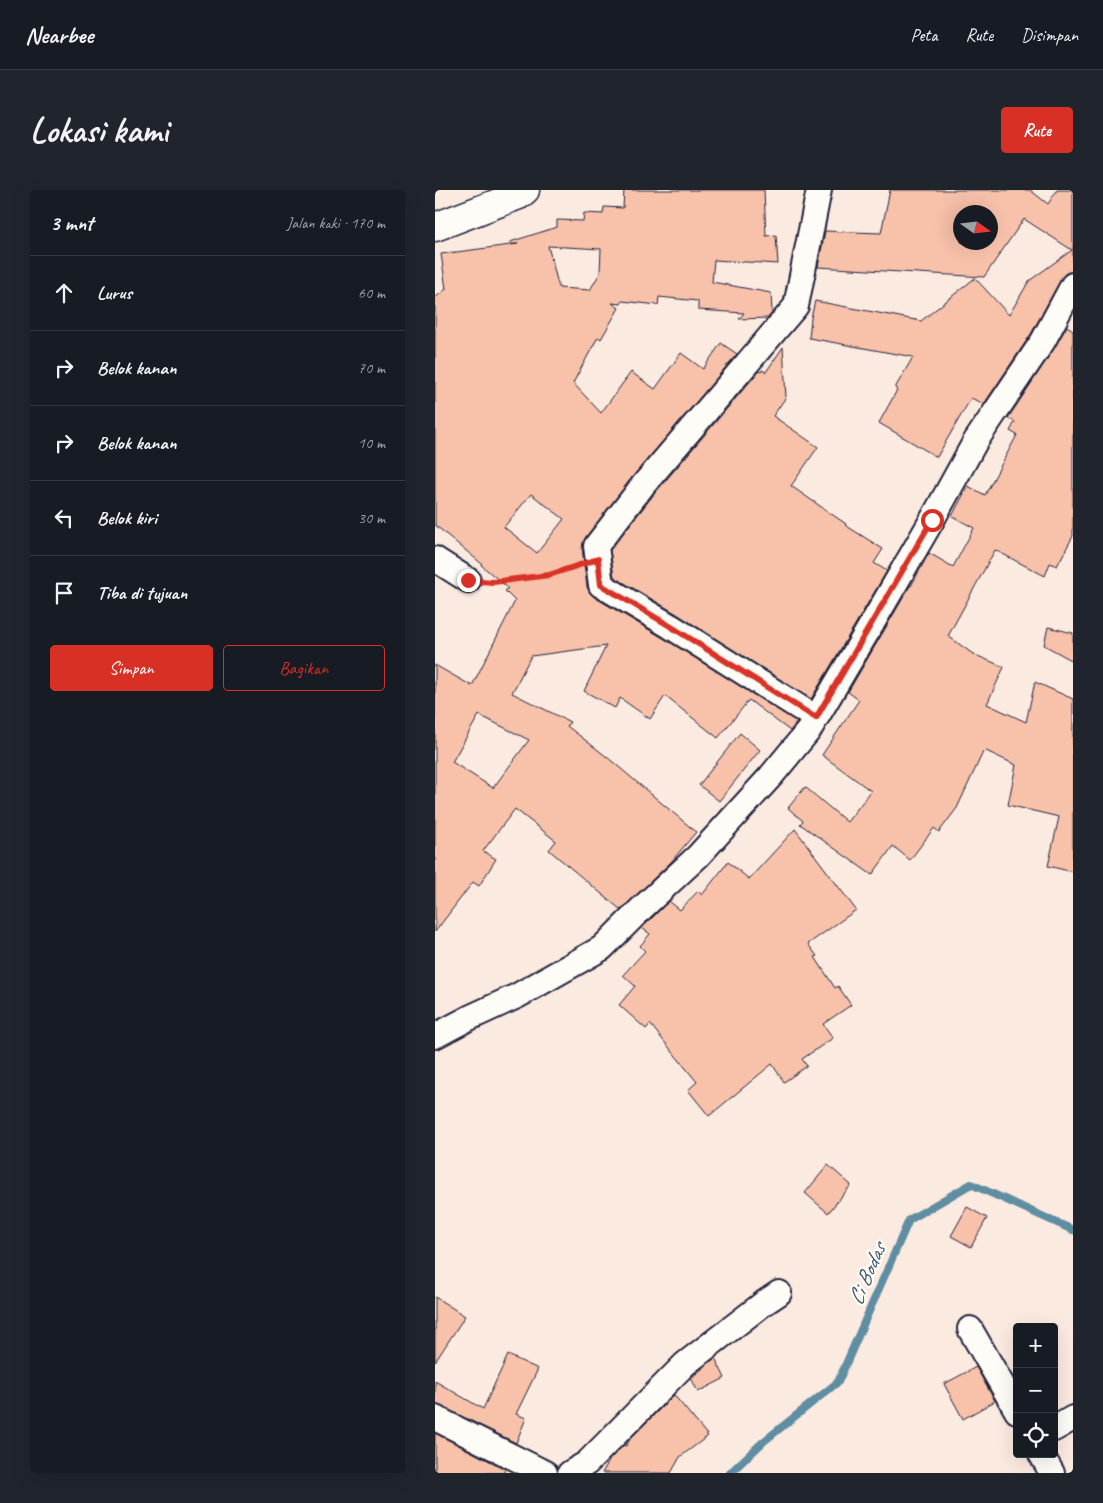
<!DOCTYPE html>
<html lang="id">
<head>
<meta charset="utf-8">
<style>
  :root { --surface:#171b24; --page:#20242c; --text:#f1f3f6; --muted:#9ea1a6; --line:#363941; --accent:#d93025 }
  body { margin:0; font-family:Caveat,sans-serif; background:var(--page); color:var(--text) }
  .controls { position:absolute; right:15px; bottom:15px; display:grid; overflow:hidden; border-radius:5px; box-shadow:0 5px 20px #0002 }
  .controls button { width:45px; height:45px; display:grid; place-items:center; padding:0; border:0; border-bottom:1px solid var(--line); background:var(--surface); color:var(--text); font:25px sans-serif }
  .compass { position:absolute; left:518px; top:15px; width:45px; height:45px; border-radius:50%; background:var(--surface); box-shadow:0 5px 20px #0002; rotate:104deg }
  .stop { position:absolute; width:15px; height:15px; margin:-11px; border:4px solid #d93025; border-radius:50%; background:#fff }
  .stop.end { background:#d93025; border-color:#fff; box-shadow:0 1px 5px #0008 }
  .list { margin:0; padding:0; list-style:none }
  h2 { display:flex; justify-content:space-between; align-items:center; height:65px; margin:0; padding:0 20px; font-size:21px }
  h2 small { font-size:16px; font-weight:400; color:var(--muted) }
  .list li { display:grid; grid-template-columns:32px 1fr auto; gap:15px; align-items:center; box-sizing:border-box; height:75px; padding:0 20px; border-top:1px solid var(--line) }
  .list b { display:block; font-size:19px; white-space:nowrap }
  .list em { font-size:16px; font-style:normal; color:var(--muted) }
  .actions { display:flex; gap:10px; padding:15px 20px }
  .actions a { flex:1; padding:11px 0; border:1px solid var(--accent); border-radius:5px; text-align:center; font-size:18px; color:var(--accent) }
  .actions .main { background:var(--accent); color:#fff }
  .icon { flex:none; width:28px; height:28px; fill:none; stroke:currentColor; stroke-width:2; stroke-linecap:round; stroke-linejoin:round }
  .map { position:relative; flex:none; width:638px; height:1283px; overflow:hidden; border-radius:5px }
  header { display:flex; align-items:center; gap:30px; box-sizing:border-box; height:70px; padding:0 25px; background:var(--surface); border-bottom:1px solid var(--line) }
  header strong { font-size:24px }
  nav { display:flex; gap:28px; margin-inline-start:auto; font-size:18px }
  .intro { display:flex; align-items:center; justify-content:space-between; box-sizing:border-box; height:120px; padding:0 30px }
  h1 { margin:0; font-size:35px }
  .button { padding:12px 22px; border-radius:5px; background:var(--accent); color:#fff; font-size:18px; font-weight:700 }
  main { display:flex; gap:30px; padding:0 30px }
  aside { flex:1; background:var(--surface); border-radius:5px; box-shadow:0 5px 20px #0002 }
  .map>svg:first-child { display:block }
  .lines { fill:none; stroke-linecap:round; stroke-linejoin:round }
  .stream { stroke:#5f8da1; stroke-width:8 }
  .building { fill:#f7c1aa; stroke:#22223b; fill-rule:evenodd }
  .minor-casing { stroke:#22223b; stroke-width:28 }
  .tertiary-casing { stroke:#22223b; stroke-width:31 }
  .path { stroke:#22223b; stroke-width:3; stroke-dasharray:1 4; stroke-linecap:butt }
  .minor { stroke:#fdfcf7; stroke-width:24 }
  .tertiary { stroke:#fdfcf7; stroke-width:28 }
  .route { stroke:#d93025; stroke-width:6 }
  .labels { text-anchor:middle; stroke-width:4.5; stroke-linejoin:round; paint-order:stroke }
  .water-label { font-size:22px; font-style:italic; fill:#40586e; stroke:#fdfcf7 }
</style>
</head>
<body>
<header>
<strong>Nearbee</strong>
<nav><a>Peta</a><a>Rute</a><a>Disimpan</a></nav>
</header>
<div class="intro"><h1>Lokasi kami</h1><a class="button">Rute</a></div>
<main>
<aside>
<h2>3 mnt<small>Jalan kaki · 170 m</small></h2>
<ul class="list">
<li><svg class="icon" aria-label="ahead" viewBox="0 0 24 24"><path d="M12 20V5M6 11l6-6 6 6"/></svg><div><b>Lurus</b></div><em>60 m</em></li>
<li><svg class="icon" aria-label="right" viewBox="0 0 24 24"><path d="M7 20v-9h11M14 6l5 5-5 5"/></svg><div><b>Belok kanan</b></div><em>70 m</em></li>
<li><svg class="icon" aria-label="right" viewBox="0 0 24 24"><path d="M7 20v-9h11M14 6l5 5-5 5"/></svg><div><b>Belok kanan</b></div><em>10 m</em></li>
<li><svg class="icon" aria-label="left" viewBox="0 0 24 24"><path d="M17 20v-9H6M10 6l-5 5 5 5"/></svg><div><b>Belok kiri</b></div><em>30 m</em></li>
<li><svg class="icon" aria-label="arrive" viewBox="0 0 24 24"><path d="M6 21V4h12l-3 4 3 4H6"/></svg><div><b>Tiba di tujuan</b></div></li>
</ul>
<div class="actions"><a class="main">Simpan</a><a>Bagikan</a></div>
</aside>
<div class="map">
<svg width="638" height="1283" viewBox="0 0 638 1283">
  <rect width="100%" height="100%" fill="#fbeae0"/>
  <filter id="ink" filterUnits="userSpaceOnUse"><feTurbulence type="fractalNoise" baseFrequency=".02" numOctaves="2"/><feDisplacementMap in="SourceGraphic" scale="10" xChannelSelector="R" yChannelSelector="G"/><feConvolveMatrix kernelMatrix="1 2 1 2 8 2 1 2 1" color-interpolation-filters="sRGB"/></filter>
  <g filter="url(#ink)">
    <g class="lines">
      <path class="stream" d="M 295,1283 L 328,1252 L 403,1192 L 474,1030 L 536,994 L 638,1040"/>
    </g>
    <path class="building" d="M 189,0 L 329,0 L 331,46 L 341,45 L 343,74 L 279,70 L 277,92 L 336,103 L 337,123 L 333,128 L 304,129 L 309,123 L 263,120 L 263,111 L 224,107 L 223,115 L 187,111 L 186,114 L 177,113 L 184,118 L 166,149 L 163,147 L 138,193 L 166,223 L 196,182 L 220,199 L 246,163 L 268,179 L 286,153 L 302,164 L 199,285 L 150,348 L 147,358 L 152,397 L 155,403 L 159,407 L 228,448 L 362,532 L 355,541 L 314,510 L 283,548 L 230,506 L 215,529 L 185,508 L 180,518 L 149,501 L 171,456 L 96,466 L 77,503 L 135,532 L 132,536 L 172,567 L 261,642 L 236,672 L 186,720 L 114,660 L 121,651 L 80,619 L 48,661 L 61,669 L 44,696 L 38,692 L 0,742 L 0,475 L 37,496 L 80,411 L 70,401 L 73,398 L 46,375 L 47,374 L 0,335 L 0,108 L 11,99 L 6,64 L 83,54 L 75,54 L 75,52 L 122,37 L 122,30 L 148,31 L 149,23 L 168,24 L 169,17 L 188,18 ZM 113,56 L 166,59 L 165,83 L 155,100 L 124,98 ZM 96,304 L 129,329 L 102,363 L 69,337 ZM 44,525 L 94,550 L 58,598 L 17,572 Z
      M 455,0 L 595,0 L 613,14 L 622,0 L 638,0 L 638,81 L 631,83 L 626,89 L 596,144 L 549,214 L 536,208 L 502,267 L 444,233 L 462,200 L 460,198 L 478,167 L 374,148 L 376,128 L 380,111 L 486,131 L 540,88 L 574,125 L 594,91 L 637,60 L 589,29 L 549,87 L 383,77 L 390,41 L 446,43 ZM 526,22 L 556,22 L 556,52 L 526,52 Z
      M 632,136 L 638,140 L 638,346 L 622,376 L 615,373 L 610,386 L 560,360 L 513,446 L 538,464 L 569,477 L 552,514 L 591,532 L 600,492 L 638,509 L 638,682 L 613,676 L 624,627 L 573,615 L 581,575 L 549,560 L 522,618 L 504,642 L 499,638 L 475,670 L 458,656 L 437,685 L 365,634 L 368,631 L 353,618 L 370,597 L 412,632 L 436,601 L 387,565 L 424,510 L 413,502 L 475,396 L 476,396 L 494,363 L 518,377 L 539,338 L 517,326 L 533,296 L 550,305 L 582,245 L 575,241 L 580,232 L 573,228 L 619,159 Z
      M 348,157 L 351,207 L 338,226 L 383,257 L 356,296 L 411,334 L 410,335 L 448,359 L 439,373 L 452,381 L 376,509 L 242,424 L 179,387 L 175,360 L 220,303 L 324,181 L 326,182 L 327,180 L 331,182 Z
      M 613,437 L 638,443 L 638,471 L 609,455 Z
      M 305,543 L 325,560 L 284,611 L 264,595 Z
      M 360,639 L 421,720 L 373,754 L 382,766 L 380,767 L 400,798 L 403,796 L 416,815 L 388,834 L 398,848 L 367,869 L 372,876 L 349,892 L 337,874 L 274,926 L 253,900 L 262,892 L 215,834 L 211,839 L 184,815 L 200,796 L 188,785 L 210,761 L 205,756 L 215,744 L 207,738 L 234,711 L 245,720 L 263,701 L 267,705 L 293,672 L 314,689 Z
      M 393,975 L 416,995 L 393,1023 L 370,1003 Z
      M 532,1017 L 552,1028 L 536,1057 L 516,1046 Z
      M 0,1107 L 30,1126 L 0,1172 Z
      M 73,1165 L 103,1179 L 81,1224 L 91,1228 L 81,1253 L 6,1216 L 0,1214 L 0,1191 L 48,1219 Z
      M 280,1168 L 290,1188 L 263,1202 L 256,1188 Z
      M 541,1177 L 560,1211 L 528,1229 L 509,1194 Z
      M 239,1205 L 273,1246 L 245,1267 L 236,1283 L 167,1283 L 175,1269 L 189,1255 L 191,1256 L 195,1249 Z
      M 0,1243 L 70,1279 L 69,1283 L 0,1283 Z"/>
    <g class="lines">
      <g class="minor-casing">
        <path id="minor" d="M 0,369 L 33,390
          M 381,528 L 235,436 L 166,395 L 161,356 L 209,294 L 361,116 L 384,0
          M 0,846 L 34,828 L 82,806 L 167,758 L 207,718 L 263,666 L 336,586 L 374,540 L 438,432 L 497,330 L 540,252 L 608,151 L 638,95
          M 535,1139 L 582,1221
          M 0,1228 L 110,1283
          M 619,1239 L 638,1228
          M 606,1264 L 617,1283
          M 135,1283 L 152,1273 L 250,1174 L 329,1113 L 344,1103"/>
      </g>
      <g class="tertiary-casing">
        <path id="tertiary" d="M 0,37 L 84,5 L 90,0"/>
      </g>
      <path class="path" d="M 56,392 L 114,385 L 138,377"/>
      <use href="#minor" class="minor"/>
      <use href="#tertiary" class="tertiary"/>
    </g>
  </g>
  <g class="lines" filter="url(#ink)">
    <path class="route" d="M 33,390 L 58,392 L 114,385 L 163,369 L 166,395 L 235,436 L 381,528 L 497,330"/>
  </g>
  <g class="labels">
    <g class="water-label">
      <text transform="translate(431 1084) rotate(-67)" y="8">Ci Bodas</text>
    </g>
  </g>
</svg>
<div class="controls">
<button>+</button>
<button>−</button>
<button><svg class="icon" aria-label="locate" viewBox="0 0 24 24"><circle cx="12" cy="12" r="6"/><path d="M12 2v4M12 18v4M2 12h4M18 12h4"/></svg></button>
</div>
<svg class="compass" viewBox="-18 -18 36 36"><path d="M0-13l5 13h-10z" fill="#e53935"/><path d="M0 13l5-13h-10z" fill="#9ea1a6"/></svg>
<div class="stop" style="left:497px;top:330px"></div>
<div class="stop end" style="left:33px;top:390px"></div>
</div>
</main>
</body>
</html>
